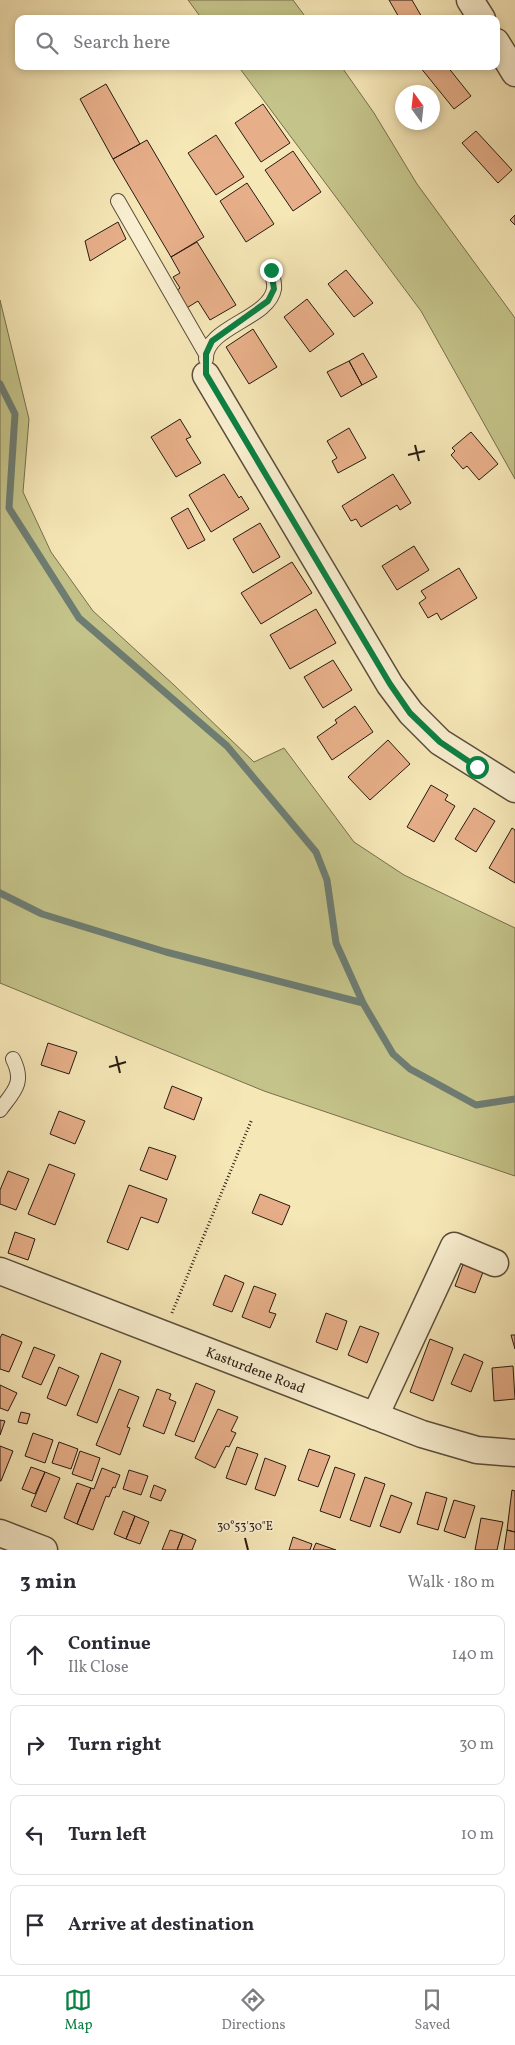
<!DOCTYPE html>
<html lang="en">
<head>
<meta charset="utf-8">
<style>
  :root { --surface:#fff; --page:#f7f7f7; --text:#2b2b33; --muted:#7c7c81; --line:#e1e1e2; --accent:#0b8043 }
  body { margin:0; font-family:Vollkorn,serif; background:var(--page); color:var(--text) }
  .compass { position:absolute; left:395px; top:85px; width:45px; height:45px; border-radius:50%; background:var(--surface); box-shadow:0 2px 8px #0003; rotate:345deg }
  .stop { position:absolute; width:15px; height:15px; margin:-11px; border:4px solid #0b8043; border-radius:50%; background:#fff }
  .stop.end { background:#0b8043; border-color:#fff; box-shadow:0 1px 5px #0008 }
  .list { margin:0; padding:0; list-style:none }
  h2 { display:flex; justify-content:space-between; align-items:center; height:65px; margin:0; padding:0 20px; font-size:21px }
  h2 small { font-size:16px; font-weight:400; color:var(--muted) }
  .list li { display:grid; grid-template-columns:32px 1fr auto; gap:15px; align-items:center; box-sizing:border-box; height:80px; margin:0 10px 10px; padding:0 10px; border:1px solid var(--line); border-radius:10px }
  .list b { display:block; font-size:19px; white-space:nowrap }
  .list p { margin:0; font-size:16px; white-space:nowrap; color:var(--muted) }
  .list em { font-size:16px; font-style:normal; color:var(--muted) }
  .icon { flex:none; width:28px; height:28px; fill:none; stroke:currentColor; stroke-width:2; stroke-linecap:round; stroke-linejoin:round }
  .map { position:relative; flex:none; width:515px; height:1550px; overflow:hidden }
  .search { position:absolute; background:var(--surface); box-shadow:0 2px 8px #0003; left:15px; right:15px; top:15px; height:55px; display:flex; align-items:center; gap:12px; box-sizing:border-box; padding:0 18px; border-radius:10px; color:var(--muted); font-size:19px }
  .sheet { height:425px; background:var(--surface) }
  nav { display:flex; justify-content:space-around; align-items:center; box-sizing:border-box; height:70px; border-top:1px solid var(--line); background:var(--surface); font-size:14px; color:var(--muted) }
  nav a { display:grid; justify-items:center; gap:2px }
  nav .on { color:var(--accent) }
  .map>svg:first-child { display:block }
  .green { fill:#c4c389; stroke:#766f4e }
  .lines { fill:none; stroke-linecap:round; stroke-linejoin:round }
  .stream { stroke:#6e7d73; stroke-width:7 }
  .building { fill:#e7af89; stroke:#271b13 }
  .lane-casing { stroke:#5b4e3c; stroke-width:16 }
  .street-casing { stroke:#5b4e3c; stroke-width:29 }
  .path { stroke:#271b13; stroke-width:3; stroke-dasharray:1 2.5; stroke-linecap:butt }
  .lane { stroke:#f9efd0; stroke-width:14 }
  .street { stroke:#f9efd0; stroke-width:26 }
  .route { stroke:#0b8043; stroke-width:6 }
  .ticks { fill:none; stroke:#271b13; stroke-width:2 }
  .labels { text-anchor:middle; stroke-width:4; stroke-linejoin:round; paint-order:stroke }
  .street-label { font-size:14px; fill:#271b13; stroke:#f9efd0 }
  .ticks-label { font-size:12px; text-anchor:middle; fill:#271b13; stroke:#f9efd0; stroke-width:4; stroke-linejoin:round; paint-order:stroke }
</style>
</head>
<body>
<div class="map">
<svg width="515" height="1550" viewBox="0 0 515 1550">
  <rect width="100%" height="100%" fill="#f6e7b7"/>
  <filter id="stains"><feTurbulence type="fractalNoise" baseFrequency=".004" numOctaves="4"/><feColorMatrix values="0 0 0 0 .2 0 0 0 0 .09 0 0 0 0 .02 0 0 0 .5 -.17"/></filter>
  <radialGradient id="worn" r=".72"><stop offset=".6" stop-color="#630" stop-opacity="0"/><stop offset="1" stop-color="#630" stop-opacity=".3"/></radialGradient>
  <path class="green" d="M 188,0 L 293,0 L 307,19 L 202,19 Z
    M 238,66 L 341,66 L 374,113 L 417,184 L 515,318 L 515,479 L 421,311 Z
    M 0,300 L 29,419 L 23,492 L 51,552 L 93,611 L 174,685 L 254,762 L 284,748 L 354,842 L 404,875 L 515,928 L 515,1176 L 264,1091 L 0,983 Z"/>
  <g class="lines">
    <path class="stream" d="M 0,384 L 15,414 L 9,508 L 79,618 L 227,746 L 316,852 L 327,880 L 336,943 L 363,1003 L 393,1054 L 410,1069 L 476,1105 L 515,1099
      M 0,893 L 42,914 L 166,952 L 363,1003"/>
  </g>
  <path class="building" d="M 389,0 L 412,0 L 423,19 L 400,19 Z
    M 421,66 L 447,66 L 471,96 L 454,109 L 420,67 Z
    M 106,84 L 140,144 L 113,159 L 80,99 Z
    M 263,104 L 290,143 L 261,162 L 235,123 Z
    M 476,131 L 512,170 L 498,183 L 462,143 Z
    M 216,135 L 244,177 L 216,195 L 188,153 Z
    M 147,140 L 204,237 L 171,257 L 113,159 Z
    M 293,151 L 321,192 L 293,211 L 265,170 Z
    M 247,183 L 274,224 L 246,242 L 220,201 Z
    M 515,215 L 515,225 L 510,220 Z
    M 118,222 L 126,239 L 90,261 L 85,241 Z
    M 197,242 L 236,305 L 210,320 L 198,301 L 185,309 L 175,292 L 180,288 L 173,277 L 180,273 L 171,257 Z
    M 346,270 L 373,303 L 354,317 L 328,284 Z
    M 307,299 L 334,334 L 310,352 L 284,317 Z
    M 253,329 L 277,367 L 249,384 L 226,347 Z
    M 363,353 L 377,377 L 362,385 L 349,361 Z
    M 349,361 L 362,385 L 341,397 L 327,372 Z
    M 180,419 L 191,437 L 186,439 L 201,463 L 176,477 L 151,437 Z
    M 349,428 L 366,458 L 338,473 L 332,461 L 337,458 L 327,441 Z
    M 471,432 L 498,464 L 479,480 L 467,466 L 463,469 L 451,455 L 455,451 L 452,448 Z
    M 224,474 L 239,498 L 241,496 L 249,509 L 211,532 L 189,495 Z
    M 393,474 L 411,503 L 400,510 L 397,505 L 361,527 L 356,519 L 351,521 L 342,506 Z
    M 188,508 L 205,540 L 188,549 L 171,518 Z
    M 260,523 L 280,557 L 253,573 L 233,539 Z
    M 414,546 L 429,570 L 397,590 L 382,566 Z
    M 292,562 L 312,593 L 261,624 L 241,593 Z
    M 459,568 L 477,598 L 441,620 L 437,613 L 428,618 L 419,603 L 426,598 L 421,591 Z
    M 316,609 L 336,643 L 290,669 L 270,635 Z
    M 333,660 L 352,690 L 323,708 L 304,677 Z
    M 355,706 L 373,732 L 332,760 L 317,737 L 337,723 L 335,720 Z
    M 388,740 L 410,764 L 370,800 L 348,777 Z
    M 431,785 L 448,795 L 445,800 L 455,806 L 434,842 L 407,827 Z
    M 474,808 L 495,821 L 476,852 L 455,839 Z
    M 512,828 L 515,830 L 515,883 L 489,868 Z
    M 48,1043 L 77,1052 L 69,1074 L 41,1065 Z
    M 172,1086 L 202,1098 L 194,1120 L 164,1108 Z
    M 59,1111 L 85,1121 L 75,1144 L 50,1134 Z
    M 149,1147 L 176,1156 L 167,1180 L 140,1170 Z
    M 49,1164 L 75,1174 L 55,1225 L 28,1214 Z
    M 8,1171 L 29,1179 L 16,1210 L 0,1204 L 0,1190 Z
    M 129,1185 L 167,1199 L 158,1223 L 141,1217 L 128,1250 L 107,1242 Z
    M 260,1194 L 290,1206 L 282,1225 L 252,1213 Z
    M 15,1232 L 35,1239 L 28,1260 L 8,1253 Z
    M 465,1259 L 485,1267 L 475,1293 L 455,1286 Z
    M 225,1275 L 244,1283 L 232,1312 L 213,1305 Z
    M 254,1286 L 276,1294 L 269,1312 L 276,1314 L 270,1328 L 242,1317 Z
    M 326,1313 L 347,1321 L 337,1350 L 316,1342 Z
    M 360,1326 L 379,1333 L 367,1363 L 348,1355 Z
    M 2,1334 L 22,1342 L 9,1372 L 0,1369 L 0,1338 Z
    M 511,1335 L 515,1335 L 515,1349 Z
    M 430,1339 L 453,1348 L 433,1401 L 410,1392 Z
    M 34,1347 L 55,1355 L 41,1385 L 22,1377 Z
    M 101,1353 L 121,1361 L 97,1423 L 77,1415 Z
    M 464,1354 L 483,1362 L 471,1392 L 451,1384 Z
    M 513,1366 L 515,1399 L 494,1401 L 492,1368 Z
    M 59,1367 L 79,1376 L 66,1406 L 47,1398 Z
    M 196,1383 L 215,1391 L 194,1442 L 175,1435 Z
    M 0,1385 L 17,1393 L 8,1411 L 0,1408 Z
    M 119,1389 L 139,1397 L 127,1427 L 130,1428 L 120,1455 L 96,1445 Z
    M 157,1389 L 171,1394 L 169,1399 L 176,1402 L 164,1434 L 143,1426 Z
    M 218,1409 L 238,1417 L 231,1431 L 236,1433 L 229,1447 L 226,1446 L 215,1468 L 195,1458 Z
    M 21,1412 L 30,1414 L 27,1424 L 18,1422 Z
    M 0,1420 L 5,1421 L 0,1435 Z
    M 33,1433 L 53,1440 L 45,1463 L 25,1456 Z
    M 59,1442 L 78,1449 L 71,1469 L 52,1463 Z
    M 0,1446 L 13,1451 L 1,1481 L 0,1481 Z
    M 237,1447 L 258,1454 L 246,1485 L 226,1478 Z
    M 309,1449 L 330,1456 L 318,1487 L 298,1480 Z
    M 80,1451 L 100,1458 L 92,1481 L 72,1474 Z
    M 265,1458 L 286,1466 L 275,1496 L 255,1489 Z
    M 31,1467 L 45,1472 L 35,1494 L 22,1489 Z
    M 335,1467 L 355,1474 L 340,1518 L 320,1511 Z
    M 102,1468 L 120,1475 L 115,1488 L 113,1487 L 109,1497 L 106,1496 L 93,1530 L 77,1524 L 91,1488 L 94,1489 Z
    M 129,1470 L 148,1476 L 141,1495 L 123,1489 Z
    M 45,1472 L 60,1478 L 46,1512 L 31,1506 Z
    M 365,1477 L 385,1484 L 370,1527 L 350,1520 Z
    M 77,1483 L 91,1488 L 77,1524 L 64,1518 Z
    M 154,1485 L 166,1490 L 161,1501 L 150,1497 Z
    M 512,1490 L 515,1491 L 515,1532 L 507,1530 Z
    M 426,1492 L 447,1498 L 438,1530 L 417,1524 Z
    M 391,1495 L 412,1503 L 400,1533 L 380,1526 Z
    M 454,1500 L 475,1506 L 465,1538 L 444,1531 Z
    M 123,1511 L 135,1516 L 126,1539 L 114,1534 Z
    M 135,1516 L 149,1522 L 140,1544 L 126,1539 Z
    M 481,1518 L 503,1522 L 497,1550 L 475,1550 Z
    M 170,1530 L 183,1534 L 177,1550 L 162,1550 Z
    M 507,1530 L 515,1532 L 515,1550 L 504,1550 Z
    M 183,1534 L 196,1540 L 192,1550 L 177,1550 Z
    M 293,1537 L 312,1544 L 310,1550 L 289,1550 Z
    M 316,1543 L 336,1550 L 313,1550 Z"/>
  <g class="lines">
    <g class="lane-casing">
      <path id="lane" d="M 118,201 L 206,354
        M 206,359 C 205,327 269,319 274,289 C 275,283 272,275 271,269
        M 0,1110 C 14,1091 25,1083 13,1059"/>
    </g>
    <g class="street-casing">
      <g id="street">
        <path d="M 470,0 L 482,19"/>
        <path d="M 496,42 L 515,73"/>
        <path d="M 206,375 L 390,685 L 411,713 L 440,742 L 515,789"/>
        <path id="s1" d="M 0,1271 L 422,1434 L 477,1450 L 515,1453"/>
        <path d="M 375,1416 L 454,1246 L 495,1263"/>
        <path d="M 0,1533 L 44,1550"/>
      </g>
    </g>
    <path class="path" d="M 172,1313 L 252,1119"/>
    <use href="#lane" class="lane"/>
    <use href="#street" class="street"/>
  </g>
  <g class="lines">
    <path class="route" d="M 271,270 L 274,289 L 268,301 L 212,341 L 206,354 L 206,374 L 390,684 L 410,713 L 440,742 L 477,767"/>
  </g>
  <path class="ticks" d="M 415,445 L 419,461M 408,455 L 425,451M 116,1056 L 120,1073M 109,1067 L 126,1062M 245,1538 L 248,1550"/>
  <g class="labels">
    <g class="street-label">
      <text dy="5" stroke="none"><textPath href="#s1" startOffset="274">Kasturdene Road</textPath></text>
    </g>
  </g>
  <g class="ticks-label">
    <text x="245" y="1530">30°53'30"E</text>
  </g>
  <rect width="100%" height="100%" filter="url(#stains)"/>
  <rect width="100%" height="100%" fill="url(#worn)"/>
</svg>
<svg class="compass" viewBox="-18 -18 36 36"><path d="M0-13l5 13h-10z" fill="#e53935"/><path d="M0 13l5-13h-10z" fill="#7c7c81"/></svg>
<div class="stop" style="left:477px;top:767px"></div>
<div class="stop end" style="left:271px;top:270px"></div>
<div class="search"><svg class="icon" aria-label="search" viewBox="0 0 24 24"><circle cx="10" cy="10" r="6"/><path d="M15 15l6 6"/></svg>Search here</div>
</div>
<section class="sheet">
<h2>3 min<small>Walk · 180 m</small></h2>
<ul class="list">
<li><svg class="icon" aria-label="ahead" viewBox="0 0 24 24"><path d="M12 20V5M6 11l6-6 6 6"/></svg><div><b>Continue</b><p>Ilk Close</p></div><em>140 m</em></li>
<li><svg class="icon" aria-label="right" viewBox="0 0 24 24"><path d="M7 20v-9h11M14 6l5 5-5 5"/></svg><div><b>Turn right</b></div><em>30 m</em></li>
<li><svg class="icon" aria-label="left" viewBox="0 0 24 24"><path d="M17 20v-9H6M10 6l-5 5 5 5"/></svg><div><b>Turn left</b></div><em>10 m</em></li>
<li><svg class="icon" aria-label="arrive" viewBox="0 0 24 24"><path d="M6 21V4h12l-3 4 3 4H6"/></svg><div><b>Arrive at destination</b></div></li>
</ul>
</section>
<nav>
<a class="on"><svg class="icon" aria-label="map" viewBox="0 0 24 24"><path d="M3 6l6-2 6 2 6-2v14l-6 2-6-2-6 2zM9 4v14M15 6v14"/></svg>Map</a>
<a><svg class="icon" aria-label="directions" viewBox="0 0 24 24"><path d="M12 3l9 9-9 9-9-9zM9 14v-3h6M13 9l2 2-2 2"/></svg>Directions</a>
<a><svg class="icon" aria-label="saved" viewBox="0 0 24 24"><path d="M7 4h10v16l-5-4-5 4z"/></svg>Saved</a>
</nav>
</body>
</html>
